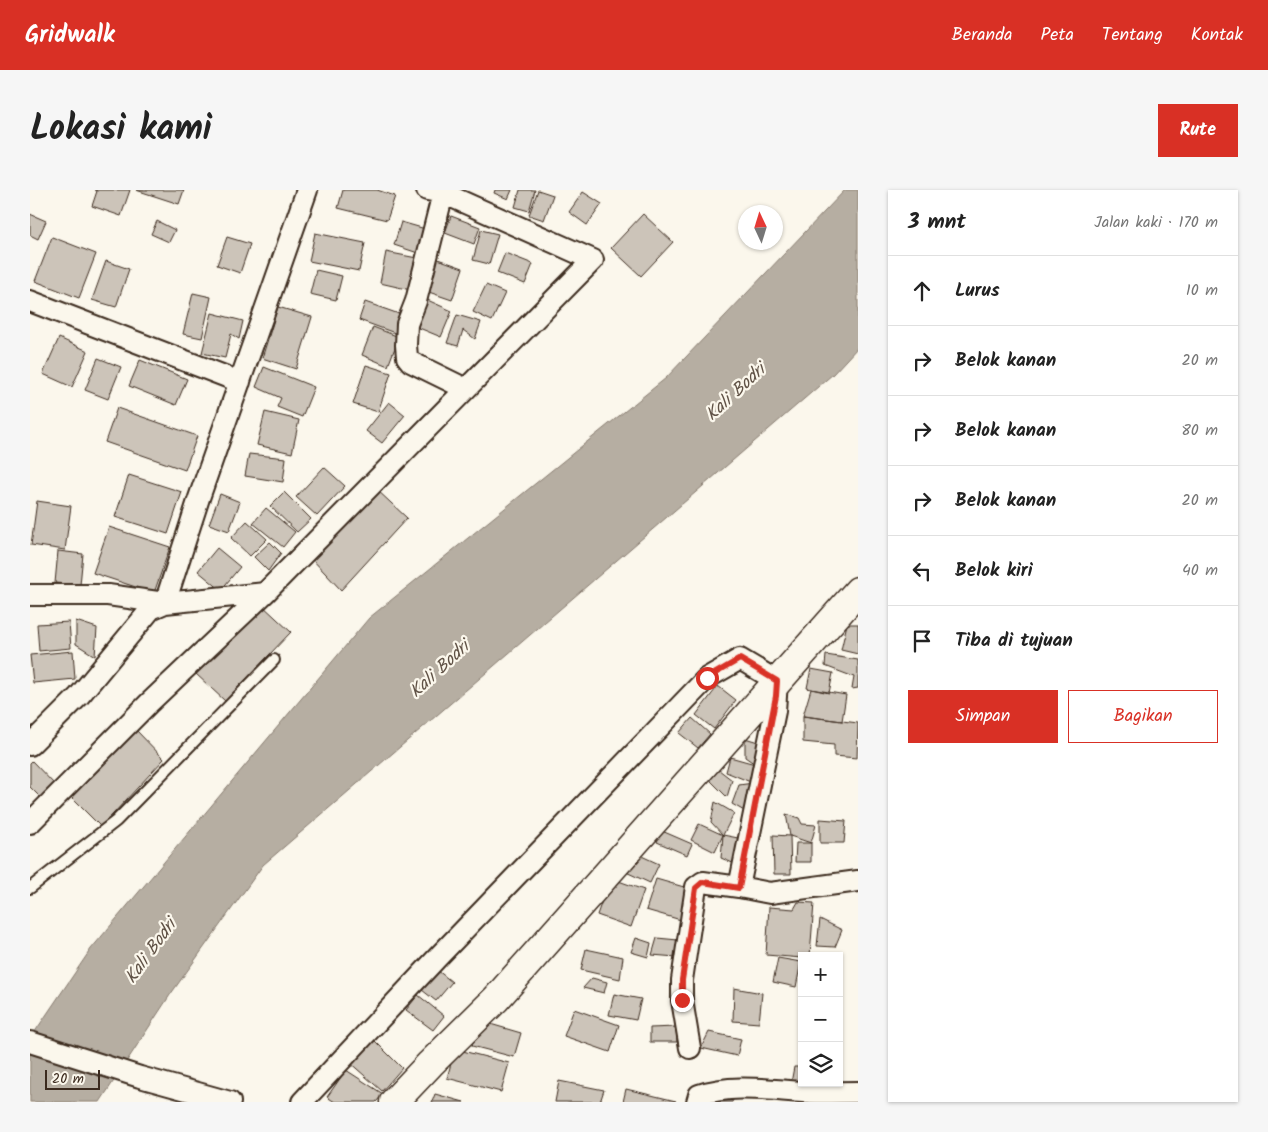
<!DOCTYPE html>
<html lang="id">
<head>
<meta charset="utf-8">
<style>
  :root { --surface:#fff; --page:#f6f6f6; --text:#222; --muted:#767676; --line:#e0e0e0; --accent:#d93025 }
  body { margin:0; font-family:Kalam,sans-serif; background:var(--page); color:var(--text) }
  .controls { position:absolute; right:15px; bottom:15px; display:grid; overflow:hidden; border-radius:0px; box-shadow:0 1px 4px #0004 }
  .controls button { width:45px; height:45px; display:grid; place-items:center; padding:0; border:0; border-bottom:1px solid var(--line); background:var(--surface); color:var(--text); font:25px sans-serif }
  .compass { position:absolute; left:708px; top:15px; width:45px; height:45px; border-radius:50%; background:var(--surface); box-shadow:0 1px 4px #0004; rotate:356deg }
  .scale { position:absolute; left:15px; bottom:12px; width:55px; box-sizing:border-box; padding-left:5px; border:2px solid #3b2a1e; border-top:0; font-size:14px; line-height:18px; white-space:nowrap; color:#3b2a1e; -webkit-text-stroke:4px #fbf7ec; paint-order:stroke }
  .stop { position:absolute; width:15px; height:15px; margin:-11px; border:4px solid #d93025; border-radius:50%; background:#fff }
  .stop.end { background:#d93025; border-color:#fff; box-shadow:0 1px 5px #0008 }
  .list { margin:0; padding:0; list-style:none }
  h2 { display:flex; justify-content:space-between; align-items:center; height:65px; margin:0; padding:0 20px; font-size:21px }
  h2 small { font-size:16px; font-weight:400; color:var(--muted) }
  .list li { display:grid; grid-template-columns:32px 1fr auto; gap:15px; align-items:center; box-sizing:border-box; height:70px; padding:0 20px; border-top:1px solid var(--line) }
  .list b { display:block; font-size:19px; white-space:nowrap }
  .list em { font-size:16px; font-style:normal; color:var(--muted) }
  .actions { display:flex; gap:10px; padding:15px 20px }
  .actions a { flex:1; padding:11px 0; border:1px solid var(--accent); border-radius:0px; text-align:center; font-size:18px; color:var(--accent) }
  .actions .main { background:var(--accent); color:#fff }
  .icon { flex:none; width:28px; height:28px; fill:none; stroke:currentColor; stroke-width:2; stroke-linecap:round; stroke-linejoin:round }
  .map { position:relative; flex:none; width:828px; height:912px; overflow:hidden; border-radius:0px }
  header { display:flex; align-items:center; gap:30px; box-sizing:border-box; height:70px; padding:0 25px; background:var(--accent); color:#fff }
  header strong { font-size:24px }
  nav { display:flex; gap:28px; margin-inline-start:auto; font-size:18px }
  .intro { display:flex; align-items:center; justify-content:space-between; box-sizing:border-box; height:120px; padding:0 30px }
  h1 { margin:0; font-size:35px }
  .button { padding:12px 22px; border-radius:0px; background:var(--accent); color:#fff; font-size:18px; font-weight:700 }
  main { display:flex; gap:30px; padding:0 30px }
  aside { flex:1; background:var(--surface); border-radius:0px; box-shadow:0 1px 4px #0004 }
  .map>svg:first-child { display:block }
  .water { fill:#b6aea2; stroke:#85796d }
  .building { fill:#ccc4b9; stroke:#3b2a1e }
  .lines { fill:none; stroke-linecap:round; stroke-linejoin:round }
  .lane-casing { stroke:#3b2a1e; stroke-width:14 }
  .street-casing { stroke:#3b2a1e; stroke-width:24 }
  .secondary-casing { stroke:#3b2a1e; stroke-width:31 }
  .lane { stroke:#fbf7ec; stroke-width:10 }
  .street { stroke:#fbf7ec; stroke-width:20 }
  .secondary { stroke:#fbf7ec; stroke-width:28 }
  .route { stroke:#d93025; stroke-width:6 }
  .labels { text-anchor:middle; stroke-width:4.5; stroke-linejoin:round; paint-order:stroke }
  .water-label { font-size:18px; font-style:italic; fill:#605246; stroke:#fbf7ec }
</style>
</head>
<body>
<header>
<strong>Gridwalk</strong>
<nav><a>Beranda</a><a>Peta</a><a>Tentang</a><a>Kontak</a></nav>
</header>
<div class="intro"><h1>Lokasi kami</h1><a class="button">Rute</a></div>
<main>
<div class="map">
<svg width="828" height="912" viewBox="0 0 828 912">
  <rect width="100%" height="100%" fill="#fbf7ec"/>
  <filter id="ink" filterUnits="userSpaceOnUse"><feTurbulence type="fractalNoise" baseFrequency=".02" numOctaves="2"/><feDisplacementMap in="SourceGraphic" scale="10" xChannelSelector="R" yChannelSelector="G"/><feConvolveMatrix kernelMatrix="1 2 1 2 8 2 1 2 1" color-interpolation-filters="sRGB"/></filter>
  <g filter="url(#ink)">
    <path class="water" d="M 815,0 L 828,0 L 828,157 L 803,184 L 233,675 L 140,805 L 70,912 L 0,912 L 0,849 L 61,759 L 339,428 L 636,188 Z"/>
    <path class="building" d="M 65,0 L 100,0 L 91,26 L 62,16 L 67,1 Z
      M 106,0 L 154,0 L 149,14 Z
      M 313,0 L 347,0 L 365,6 L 357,30 L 308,18 Z
      M 465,0 L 482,0 L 478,9 L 464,3 Z
      M 490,0 L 505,0 L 499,21 L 485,17 Z
      M 508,0 L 523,5 L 514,30 L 499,25 Z
      M 553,2 L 572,14 L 557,35 L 539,22 Z
      M 0,24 L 16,31 L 8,49 L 0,45 Z
      M 613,24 L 643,52 L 611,86 L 581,58 Z
      M 421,26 L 450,37 L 444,54 L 415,43 Z
      M 127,31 L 145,40 L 139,52 L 121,44 Z
      M 371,32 L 399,40 L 391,64 L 364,55 Z
      M 451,40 L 468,44 L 459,74 L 443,70 Z
      M 285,43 L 335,53 L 329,81 L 279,71 Z
      M 22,47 L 66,64 L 49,108 L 5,91 Z
      M 197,47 L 220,54 L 210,83 L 187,75 Z
      M 356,62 L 392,69 L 385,101 L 350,93 Z
      M 475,63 L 503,74 L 495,94 L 467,83 Z
      M 405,68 L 433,78 L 422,110 L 393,100 Z
      M 76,71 L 99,79 L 86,117 L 62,110 Z
      M 286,80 L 312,86 L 306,110 L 280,104 Z
      M 456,95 L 475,103 L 462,131 L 443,122 Z
      M 163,103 L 181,107 L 172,148 L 153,144 Z
      M 393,108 L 422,121 L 411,147 L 382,135 Z
      M 335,112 L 372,125 L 365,143 L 329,130 Z
      M 248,117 L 282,127 L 266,179 L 232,168 Z
      M 182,123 L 213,131 L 209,149 L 201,144 L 195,168 L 172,163 Z
      M 427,125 L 451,132 L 445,149 L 433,140 L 428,156 L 417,153 Z
      M 343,137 L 369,147 L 358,176 L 332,165 Z
      M 29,148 L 58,161 L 42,197 L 13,184 Z
      M 68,168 L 91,177 L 78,209 L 55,200 Z
      M 110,170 L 157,189 L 146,215 L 99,196 Z
      M 336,175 L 361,183 L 348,222 L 323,214 Z
      M 234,177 L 284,197 L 272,227 L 247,217 L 251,208 L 226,197 Z
      M 359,212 L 375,225 L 352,253 L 336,241 Z
      M 87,218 L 167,246 L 155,280 L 75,252 Z
      M 235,222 L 269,230 L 262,263 L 227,255 Z
      M 219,264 L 256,268 L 253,292 L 215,286 Z
      M 294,277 L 315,296 L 287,326 L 266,307 Z
      M 99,285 L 152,302 L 138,344 L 85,327 Z
      M 345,298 L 377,328 L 311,400 L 280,367 Z
      M 254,302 L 281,329 L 267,342 L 240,316 Z
      M 190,304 L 210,312 L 199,341 L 179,334 Z
      M 7,311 L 41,316 L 35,360 L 1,355 Z
      M 236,318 L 265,342 L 253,357 L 223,333 Z
      M 217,331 L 237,349 L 220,366 L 201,348 Z
      M 79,337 L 140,357 L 124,403 L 63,383 Z
      M 240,352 L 251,363 L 238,381 L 224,367 Z
      M 187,358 L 210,377 L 191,400 L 168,381 Z
      M 28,361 L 53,364 L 50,395 L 25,393 Z
      M 231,414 L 261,442 L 195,511 L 165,483 Z
      M 46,431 L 67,438 L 65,466 L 46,454 Z
      M 39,432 L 41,458 L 9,461 L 7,434 Z
      M 817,434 L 828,434 L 828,464 L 811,460 Z
      M 43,461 L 45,489 L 3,493 L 0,465 Z
      M 796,465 L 828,470 L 828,498 L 822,499 L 824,487 L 795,476 Z
      M 781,479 L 803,483 L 799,503 L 777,498 Z
      M 688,496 L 706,510 L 684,539 L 666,525 Z
      M 781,499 L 816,505 L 812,531 L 773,526 Z
      M 773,526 L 828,533 L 827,568 L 804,566 L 804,555 L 773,552 Z
      M 662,528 L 680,544 L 668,558 L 649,543 Z
      M 106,540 L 134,569 L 71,637 L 41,607 Z
      M 715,548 L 738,555 L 725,574 L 715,567 Z
      M 700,567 L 725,574 L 723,593 L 696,582 Z
      M 2,571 L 26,596 L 12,609 L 0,597 L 0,573 Z
      M 684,576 L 702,590 L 697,607 L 681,591 Z
      M 723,593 L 716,622 L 702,614 L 709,595 Z
      M 685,612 L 704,623 L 693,645 L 681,632 Z
      M 756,624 L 769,628 L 772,634 L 786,635 L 781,653 L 760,646 Z
      M 790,629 L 816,631 L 814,653 L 790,653 Z
      M 669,634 L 693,645 L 685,662 L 661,650 Z
      M 632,641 L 662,654 L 657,665 L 627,652 Z
      M 693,645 L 713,649 L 705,674 L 691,668 Z
      M 743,645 L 760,646 L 761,684 L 744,684 Z
      M 766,653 L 781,653 L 781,672 L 765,672 Z
      M 605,663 L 629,674 L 620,693 L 596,682 Z
      M 580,688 L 614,700 L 601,737 L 567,725 Z
      M 626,689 L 661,699 L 651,730 L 616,720 Z
      M 768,712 L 784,713 L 780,766 L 772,766 L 772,768 L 736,765 L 739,717 L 764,719 Z
      M 790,729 L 812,740 L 805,757 L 787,756 Z
      M 606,748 L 621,753 L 618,767 L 601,762 Z
      M 627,748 L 648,750 L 646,767 L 622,765 Z
      M 556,759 L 593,767 L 590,789 L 551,780 Z
      M 748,768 L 771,772 L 766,797 L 743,792 Z
      M 407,780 L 422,792 L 406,811 L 392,800 Z
      M 562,788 L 577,792 L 574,803 L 553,798 Z
      M 704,798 L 732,803 L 729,833 L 703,831 Z
      M 584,804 L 611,809 L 606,830 L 579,825 Z
      M 388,805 L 414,826 L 403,840 L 376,820 Z
      M 544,819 L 589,835 L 580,862 L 534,846 Z
      M 450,831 L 491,843 L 484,867 L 442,856 Z
      M 646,837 L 647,852 L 620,852 L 620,838 Z
      M 679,842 L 711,849 L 707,866 L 671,858 Z
      M 342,848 L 372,878 L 352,901 L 318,871 Z
      M 425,859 L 479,873 L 471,902 L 417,888 Z
      M 764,877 L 772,877 L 772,893 L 761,893 Z
      M 316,880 L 353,904 L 346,912 L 305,912 L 297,907 Z
      M 529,891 L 574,900 L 570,912 L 525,912 Z
      M 596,899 L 646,911 L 645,912 L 593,912 Z
      M 405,904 L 434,912 L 402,912 Z
      M 678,904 L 703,910 L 702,912 L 676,912 Z"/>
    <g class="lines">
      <g class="lane-casing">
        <path id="lane" d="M 0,698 L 86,631 L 244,470"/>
      </g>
      <g class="street-casing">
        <path id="street" d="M 413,3 L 386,111 L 377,134 L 376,155 L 377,167 L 381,172 L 436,199
          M 0,111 L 210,192
          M 0,405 L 78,405 L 135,413 L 235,403
          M 0,555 L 49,506 L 121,419 L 135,413 L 169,308 L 277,0
          M 0,633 L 119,513 L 235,403 L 563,70 L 413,3 L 397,0
          M 0,852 L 110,887 L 200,912
          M 660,858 L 652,810 L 652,790 L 666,697 L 673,692 L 709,697
          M 272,912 L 407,768 L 677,488 L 710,469 L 747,491 L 745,521 L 709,697 L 740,703 L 828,691
          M 667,912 L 669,905 C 703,894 738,900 773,902 C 791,903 810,902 828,902"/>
      </g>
      <g class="secondary-casing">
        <path id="secondary" d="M 364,912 L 400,874 L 466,809 L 828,401"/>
      </g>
      <use href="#lane" class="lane"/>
      <use href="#street" class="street"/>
      <use href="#secondary" class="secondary"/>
    </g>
  </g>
  <g class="lines" filter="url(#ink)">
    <path class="route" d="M 652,810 L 652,790 L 666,698 L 673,692 L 709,698 L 746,506 L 747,491 L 710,469 L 677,488"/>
  </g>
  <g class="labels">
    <g class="water-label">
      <text transform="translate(705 202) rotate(-43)" y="6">Kali Bodri</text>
      <text transform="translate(409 479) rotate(-43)" y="6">Kali Bodri</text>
      <text transform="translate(120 761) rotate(-54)" y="6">Kali Bodri</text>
    </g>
  </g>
</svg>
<div class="controls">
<button>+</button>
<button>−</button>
<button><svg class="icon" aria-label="layers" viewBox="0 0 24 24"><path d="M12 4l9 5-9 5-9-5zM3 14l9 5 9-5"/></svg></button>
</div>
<svg class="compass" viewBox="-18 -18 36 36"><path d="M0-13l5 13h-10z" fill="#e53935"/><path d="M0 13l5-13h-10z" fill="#767676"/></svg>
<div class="scale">20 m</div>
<div class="stop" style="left:677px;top:488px"></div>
<div class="stop end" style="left:652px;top:810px"></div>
</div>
<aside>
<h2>3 mnt<small>Jalan kaki · 170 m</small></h2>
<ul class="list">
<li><svg class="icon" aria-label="ahead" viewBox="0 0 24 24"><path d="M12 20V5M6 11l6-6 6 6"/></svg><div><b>Lurus</b></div><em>10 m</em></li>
<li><svg class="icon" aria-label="right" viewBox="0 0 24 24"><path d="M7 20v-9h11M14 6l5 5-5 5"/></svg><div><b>Belok kanan</b></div><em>20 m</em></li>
<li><svg class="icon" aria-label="right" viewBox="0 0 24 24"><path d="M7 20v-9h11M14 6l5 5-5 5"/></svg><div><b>Belok kanan</b></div><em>80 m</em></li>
<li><svg class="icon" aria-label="right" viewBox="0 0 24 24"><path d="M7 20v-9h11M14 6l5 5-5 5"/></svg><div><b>Belok kanan</b></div><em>20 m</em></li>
<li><svg class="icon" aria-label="left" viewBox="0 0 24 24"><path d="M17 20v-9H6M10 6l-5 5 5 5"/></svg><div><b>Belok kiri</b></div><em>40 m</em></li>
<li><svg class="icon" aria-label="arrive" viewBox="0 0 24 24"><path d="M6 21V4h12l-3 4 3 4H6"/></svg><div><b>Tiba di tujuan</b></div></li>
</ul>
<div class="actions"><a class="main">Simpan</a><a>Bagikan</a></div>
</aside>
</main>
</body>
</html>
